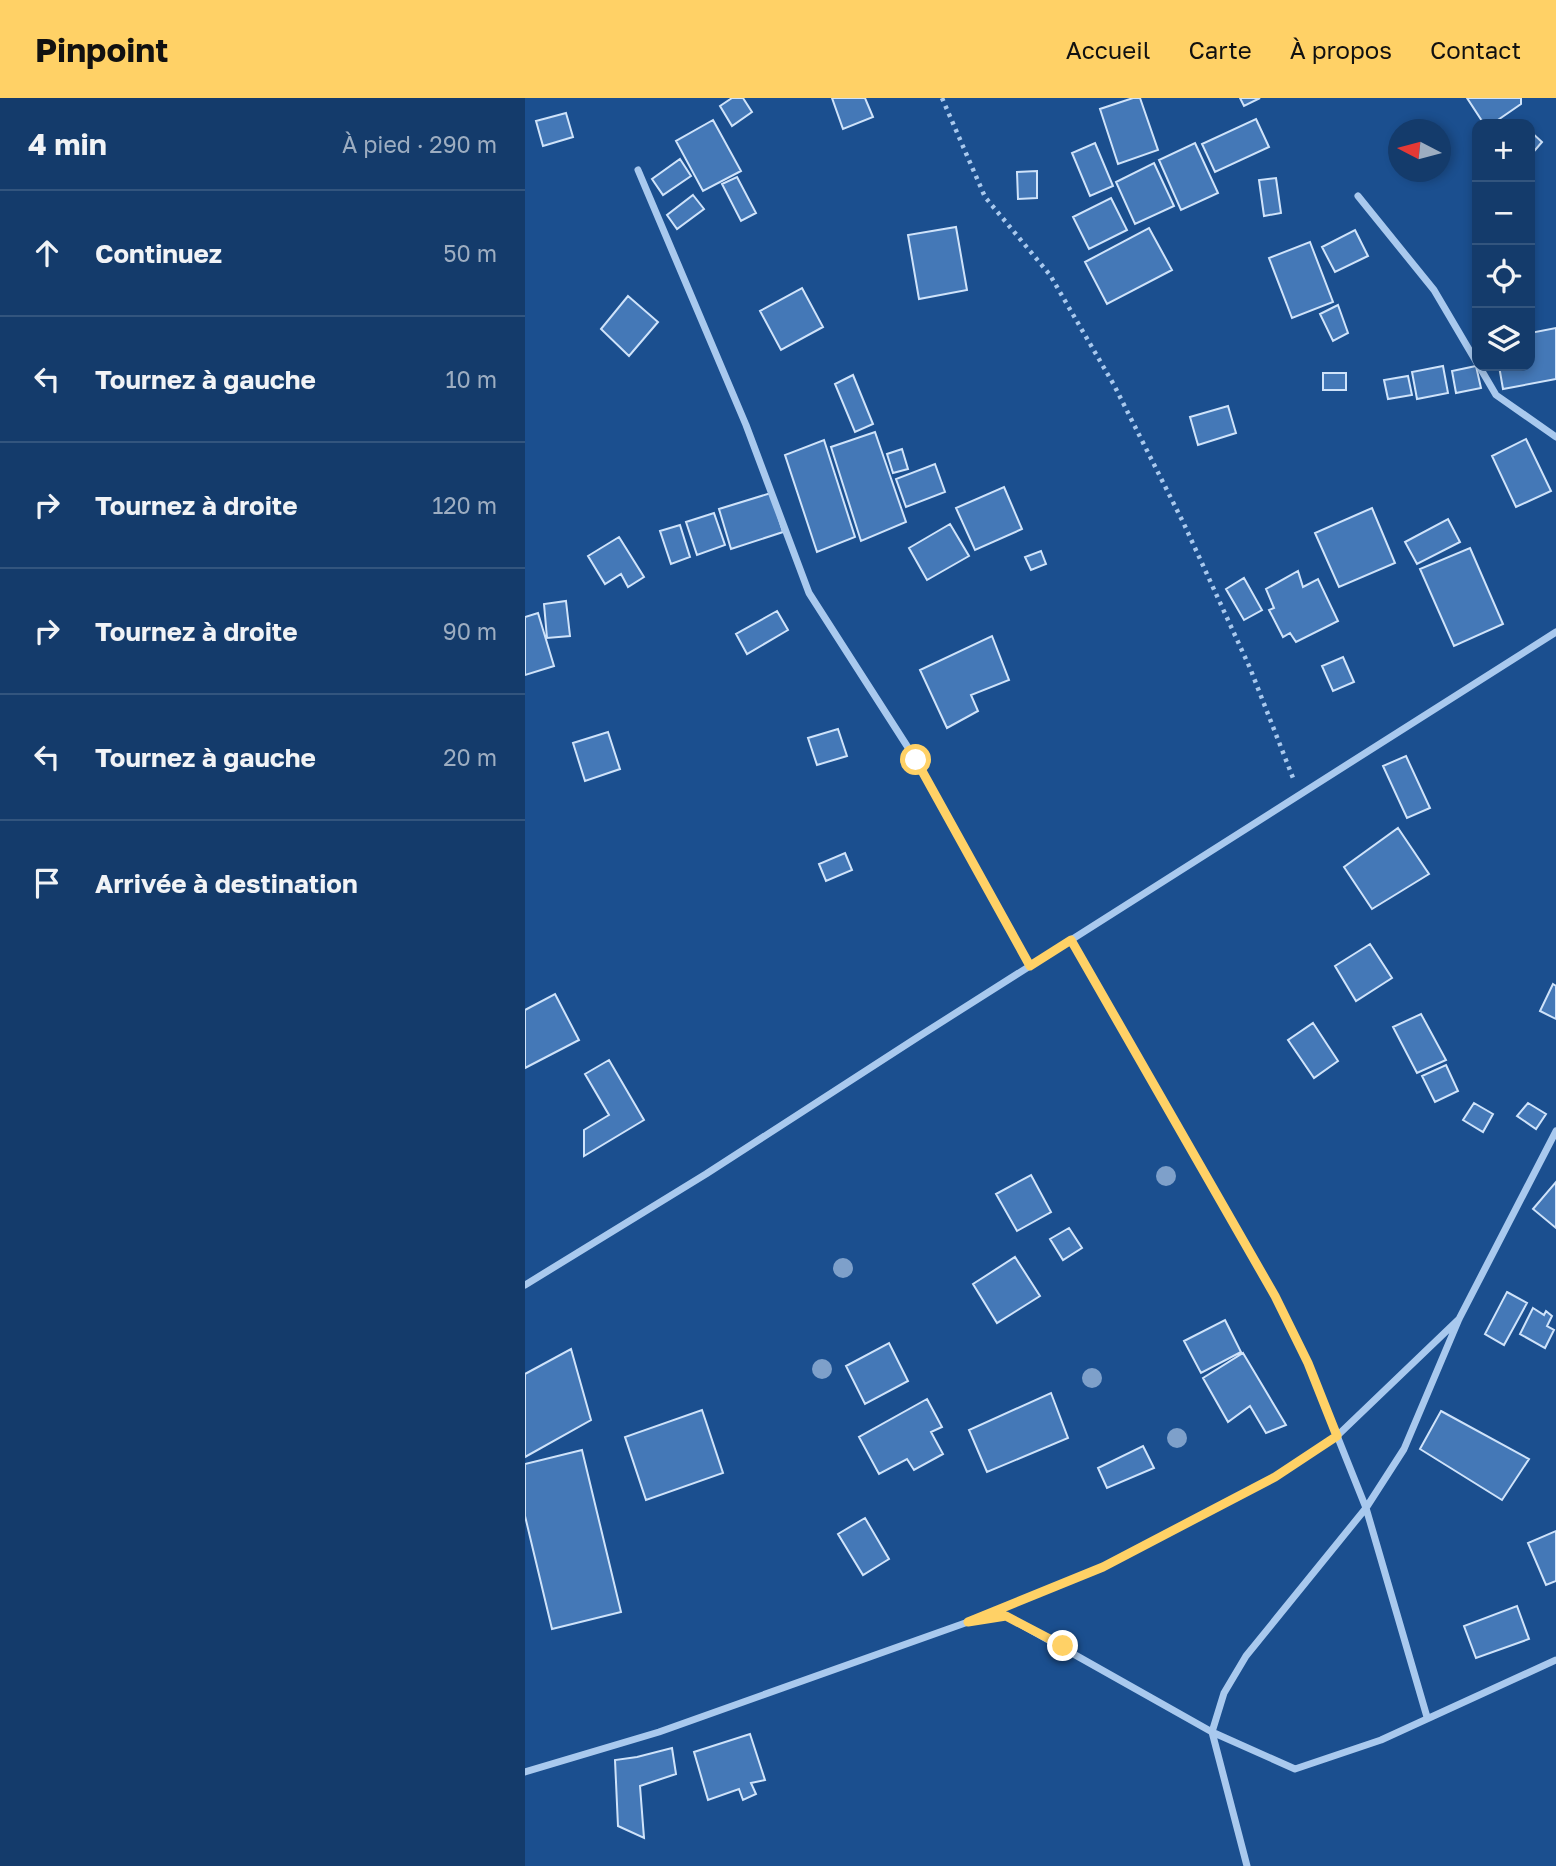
<!DOCTYPE html>
<html lang="fr">
<head>
<meta charset="utf-8">
<style>
  :root { --surface:#143b6b; --page:#214673; --text:#f1f3f6; --muted:#9dadc1; --line:#33557e; --accent:#ffd166 }
  body { margin:0; font-family:"Golos Text",sans-serif; background:var(--page); color:var(--text) }
  .controls { position:absolute; right:21px; top:21px; display:grid; overflow:hidden; border-radius:14px; box-shadow:0 4px 10px #0003 }
  .controls button { width:63px; height:63px; display:grid; place-items:center; padding:0; border:0; border-bottom:2px solid var(--line); background:var(--surface); color:var(--text); font:35px sans-serif }
  .compass { position:absolute; left:863px; top:21px; width:63px; height:63px; border-radius:50%; background:var(--surface); box-shadow:0 4px 10px #0003; rotate:276deg }
  .stop { position:absolute; width:21px; height:21px; margin:-16px; border:5px solid #ffd166; border-radius:50%; background:#fff }
  .stop.end { background:#ffd166; border-color:#fff; box-shadow:0 2px 7px #0008 }
  .list { margin:0; padding:0; list-style:none }
  h2 { display:flex; justify-content:space-between; align-items:center; height:91px; margin:0; padding:0 28px; font-size:30px }
  h2 small { font-size:23px; font-weight:400; color:var(--muted) }
  .list li { display:grid; grid-template-columns:46px 1fr auto; gap:21px; align-items:center; box-sizing:border-box; height:126px; padding:0 28px; border-top:2px solid var(--line) }
  .list b { display:block; font-size:26px; white-space:nowrap }
  .list em { font-size:23px; font-style:normal; color:var(--muted) }
  .icon { flex:none; width:38px; height:38px; fill:none; stroke:currentColor; stroke-width:2; stroke-linecap:round; stroke-linejoin:round }
  .map { position:relative; flex:none; width:1031px; height:1768px; overflow:hidden }
  header { display:flex; align-items:center; gap:42px; box-sizing:border-box; height:98px; padding:0 35px; background:var(--accent); color:#111 }
  header strong { font-size:33px }
  nav { display:flex; gap:38px; margin-inline-start:auto; font-size:24px }
  main { display:flex }
  aside { flex:1; background:var(--surface) }
  .map>svg:first-child { display:block }
  .building { fill:#4478b7; stroke:#cfe3fa; stroke-width:2 }
  .lines { fill:none; stroke-linecap:round; stroke-linejoin:round }
  .path { stroke:#a9c9ee; stroke-width:4.5; stroke-dasharray:3.5 5; stroke-linecap:butt }
  .street { stroke:#a9c9ee; stroke-width:7 }
  .tree { fill:#7ea0ca }
  .route { stroke:#ffd166; stroke-width:9 }
</style>
</head>
<body>
<header>
<strong>Pinpoint</strong>
<nav><a>Accueil</a><a>Carte</a><a>À propos</a><a>Contact</a></nav>
</header>
<main>
<aside>
<h2>4 min<small>À pied · 290 m</small></h2>
<ul class="list">
<li><svg class="icon" aria-label="ahead" viewBox="0 0 24 24"><path d="M12 20V5M6 11l6-6 6 6"/></svg><div><b>Continuez</b></div><em>50 m</em></li>
<li><svg class="icon" aria-label="left" viewBox="0 0 24 24"><path d="M17 20v-9H6M10 6l-5 5 5 5"/></svg><div><b>Tournez à gauche</b></div><em>10 m</em></li>
<li><svg class="icon" aria-label="right" viewBox="0 0 24 24"><path d="M7 20v-9h11M14 6l5 5-5 5"/></svg><div><b>Tournez à droite</b></div><em>120 m</em></li>
<li><svg class="icon" aria-label="right" viewBox="0 0 24 24"><path d="M7 20v-9h11M14 6l5 5-5 5"/></svg><div><b>Tournez à droite</b></div><em>90 m</em></li>
<li><svg class="icon" aria-label="left" viewBox="0 0 24 24"><path d="M17 20v-9H6M10 6l-5 5 5 5"/></svg><div><b>Tournez à gauche</b></div><em>20 m</em></li>
<li><svg class="icon" aria-label="arrive" viewBox="0 0 24 24"><path d="M6 21V4h12l-3 4 3 4H6"/></svg><div><b>Arrivée à destination</b></div></li>
</ul>
</aside>
<div class="map">
<svg width="1031" height="1768" viewBox="0 0 1031 1768">
  <rect width="100%" height="100%" fill="#1b4f8f"/>
  <path class="building" d="M 207,0 L 218,0 L 227,14 L 207,28 L 195,8 Z
    M 307,0 L 340,0 L 348,19 L 318,31 Z
    M 608,0 L 615,0 L 633,52 L 593,66 L 575,11 Z
    M 715,0 L 735,0 L 719,8 Z
    M 942,0 L 996,0 L 996,6 L 967,26 L 959,26 Z
    M 41,15 L 48,39 L 18,48 L 11,23 Z
    M 731,21 L 744,49 L 690,74 L 677,46 Z
    M 188,22 L 216,73 L 178,93 L 151,43 Z
    M 1005,33 L 1017,44 L 1005,58 Z
    M 570,45 L 588,88 L 565,98 L 547,55 Z
    M 670,45 L 693,95 L 656,112 L 634,62 Z
    M 155,61 L 166,78 L 138,97 L 127,81 Z
    M 629,65 L 649,108 L 610,126 L 591,84 Z
    M 512,73 L 512,100 L 493,101 L 492,74 Z
    M 212,79 L 231,115 L 216,123 L 197,86 Z
    M 751,80 L 756,115 L 739,118 L 734,82 Z
    M 168,97 L 179,111 L 152,131 L 142,117 Z
    M 586,100 L 602,132 L 564,151 L 548,119 Z
    M 431,129 L 442,192 L 394,201 L 383,137 Z
    M 624,130 L 647,172 L 582,206 L 560,164 Z
    M 830,132 L 843,158 L 810,174 L 797,149 Z
    M 785,144 L 808,204 L 767,220 L 744,160 Z
    M 277,190 L 298,229 L 256,252 L 235,213 Z
    M 103,198 L 133,224 L 104,258 L 76,231 Z
    M 813,207 L 823,235 L 808,243 L 795,216 Z
    M 1031,230 L 1031,281 L 978,291 L 974,268 L 1005,268 L 1005,235 Z
    M 918,268 L 923,295 L 892,301 L 887,274 Z
    M 951,268 L 956,290 L 931,295 L 927,273 Z
    M 798,275 L 821,275 L 821,292 L 798,292 Z
    M 328,277 L 348,326 L 330,334 L 310,286 Z
    M 883,278 L 887,297 L 863,301 L 859,282 Z
    M 703,308 L 711,335 L 673,347 L 665,319 Z
    M 350,334 L 381,424 L 336,443 L 306,349 Z
    M 1001,341 L 1026,393 L 991,409 L 967,358 Z
    M 299,342 L 330,439 L 292,454 L 260,357 Z
    M 377,351 L 383,371 L 368,375 L 362,356 Z
    M 410,366 L 420,394 L 381,409 L 371,381 Z
    M 479,389 L 497,431 L 450,452 L 431,410 Z
    M 246,395 L 258,434 L 206,451 L 194,411 Z
    M 847,410 L 870,465 L 814,489 L 790,435 Z
    M 189,415 L 200,447 L 172,457 L 161,424 Z
    M 923,421 L 935,444 L 892,466 L 880,444 Z
    M 425,426 L 444,458 L 402,482 L 384,450 Z
    M 155,427 L 165,459 L 146,466 L 135,433 Z
    M 94,439 L 119,479 L 103,489 L 96,476 L 80,486 L 63,458 Z
    M 945,450 L 978,526 L 929,548 L 895,471 Z
    M 516,453 L 521,466 L 506,472 L 500,459 Z
    M 773,473 L 778,489 L 793,481 L 813,523 L 771,544 L 765,535 L 758,539 L 744,512 L 749,510 L 741,491 Z
    M 719,480 L 737,512 L 719,522 L 701,491 Z
    M 41,503 L 45,538 L 22,540 L 19,506 Z
    M 252,513 L 263,532 L 222,556 L 211,536 Z
    M 13,515 L 29,568 L 0,577 L 0,519 Z
    M 467,538 L 484,582 L 446,597 L 453,613 L 422,630 L 395,572 Z
    M 818,559 L 829,584 L 808,593 L 797,568 Z
    M 313,631 L 322,658 L 292,667 L 283,640 Z
    M 83,634 L 95,671 L 60,683 L 48,645 Z
    M 881,658 L 905,710 L 882,720 L 858,668 Z
    M 873,730 L 904,776 L 847,811 L 819,769 Z
    M 320,755 L 327,772 L 301,783 L 294,766 Z
    M 845,846 L 867,880 L 831,903 L 810,868 Z
    M 1028,886 L 1031,888 L 1031,921 L 1015,913 Z
    M 30,896 L 54,942 L 0,970 L 0,912 Z
    M 896,916 L 921,962 L 892,975 L 868,929 Z
    M 788,925 L 813,963 L 789,980 L 763,942 Z
    M 84,962 L 119,1022 L 59,1058 L 59,1032 L 84,1017 L 60,976 Z
    M 921,967 L 933,993 L 910,1004 L 897,978 Z
    M 949,1005 L 968,1016 L 958,1034 L 938,1022 Z
    M 1003,1005 L 1021,1016 L 1011,1031 L 992,1018 Z
    M 506,1077 L 526,1114 L 492,1133 L 471,1096 Z
    M 1031,1084 L 1031,1130 L 1008,1111 Z
    M 544,1130 L 557,1150 L 538,1162 L 525,1141 Z
    M 490,1159 L 515,1198 L 472,1225 L 448,1186 Z
    M 982,1194 L 1002,1205 L 979,1247 L 960,1236 Z
    M 1008,1210 L 1019,1217 L 1021,1213 L 1027,1218 L 1022,1228 L 1029,1232 L 1020,1250 L 995,1236 Z
    M 700,1222 L 716,1254 L 676,1275 L 659,1243 Z
    M 364,1245 L 383,1283 L 340,1306 L 321,1268 Z
    M 46,1251 L 66,1322 L 0,1359 L 0,1276 Z
    M 718,1255 L 761,1327 L 741,1335 L 725,1308 L 703,1324 L 678,1280 Z
    M 526,1295 L 543,1340 L 462,1374 L 444,1332 Z
    M 402,1301 L 417,1329 L 406,1334 L 418,1356 L 389,1372 L 382,1361 L 354,1376 L 334,1339 Z
    M 177,1312 L 198,1375 L 121,1402 L 100,1339 Z
    M 916,1313 L 1004,1361 L 977,1402 L 895,1351 Z
    M 618,1348 L 629,1370 L 582,1390 L 573,1370 Z
    M 57,1352 L 96,1514 L 27,1531 L 0,1418 L 0,1366 Z
    M 340,1420 L 364,1461 L 338,1477 L 313,1436 Z
    M 1031,1433 L 1031,1483 L 1021,1487 L 1003,1445 Z
    M 992,1508 L 1004,1541 L 951,1560 L 939,1528 Z
    M 225,1636 L 240,1682 L 226,1685 L 231,1696 L 218,1702 L 214,1691 L 183,1702 L 169,1654 Z
    M 147,1650 L 151,1676 L 115,1688 L 119,1740 L 93,1728 L 90,1662 L 112,1659 Z"/>
  <g class="lines">
    <path class="path" d="M 417,0 L 460,99 L 525,177 L 589,287 L 659,426 L 725,570 L 768,680"/>
    <path class="street" d="M 113,72 L 221,327 L 284,495 L 391,662 L 505,868
      M 833,98 L 909,192 L 952,265
      M 954,268 L 971,297 L 1031,339
      M 546,842 L 750,1198 L 783,1265 L 841,1410 L 902,1619
      M 0,1187 L 181,1076 L 393,939 L 1031,534
      M 457,1522 L 481,1518 L 687,1634 L 770,1671 L 856,1642 L 1031,1562
      M 0,1674 L 134,1634 L 443,1524 L 578,1469 L 750,1379 L 812,1338 L 934,1221
      M 722,1768 L 687,1634 L 699,1595 L 721,1558 L 841,1410 L 879,1351 L 934,1221 L 1031,1033"/>
  </g>
  <g class="tree">
    <circle cx="641" cy="1078" r="10"/>
    <circle cx="318" cy="1170" r="10"/>
    <circle cx="297" cy="1271" r="10"/>
    <circle cx="567" cy="1280" r="10"/>
    <circle cx="652" cy="1340" r="10"/>
  </g>
  <g class="lines">
    <path class="route" d="M 391,662 L 505,868 L 546,842 L 750,1198 L 783,1265 L 812,1338 L 750,1379 L 578,1469 L 443,1524 L 481,1518 L 538,1548"/>
  </g>
</svg>
<div class="controls">
<button>+</button>
<button>−</button>
<button><svg class="icon" aria-label="locate" viewBox="0 0 24 24"><circle cx="12" cy="12" r="6"/><path d="M12 2v4M12 18v4M2 12h4M18 12h4"/></svg></button>
<button><svg class="icon" aria-label="layers" viewBox="0 0 24 24"><path d="M12 4l9 5-9 5-9-5zM3 14l9 5 9-5"/></svg></button>
</div>
<svg class="compass" viewBox="-18 -18 36 36"><path d="M0-13l5 13h-10z" fill="#e53935"/><path d="M0 13l5-13h-10z" fill="#9dadc1"/></svg>
<div class="stop" style="left:391px;top:662px"></div>
<div class="stop end" style="left:538px;top:1548px"></div>
</div>
</main>
</body>
</html>
